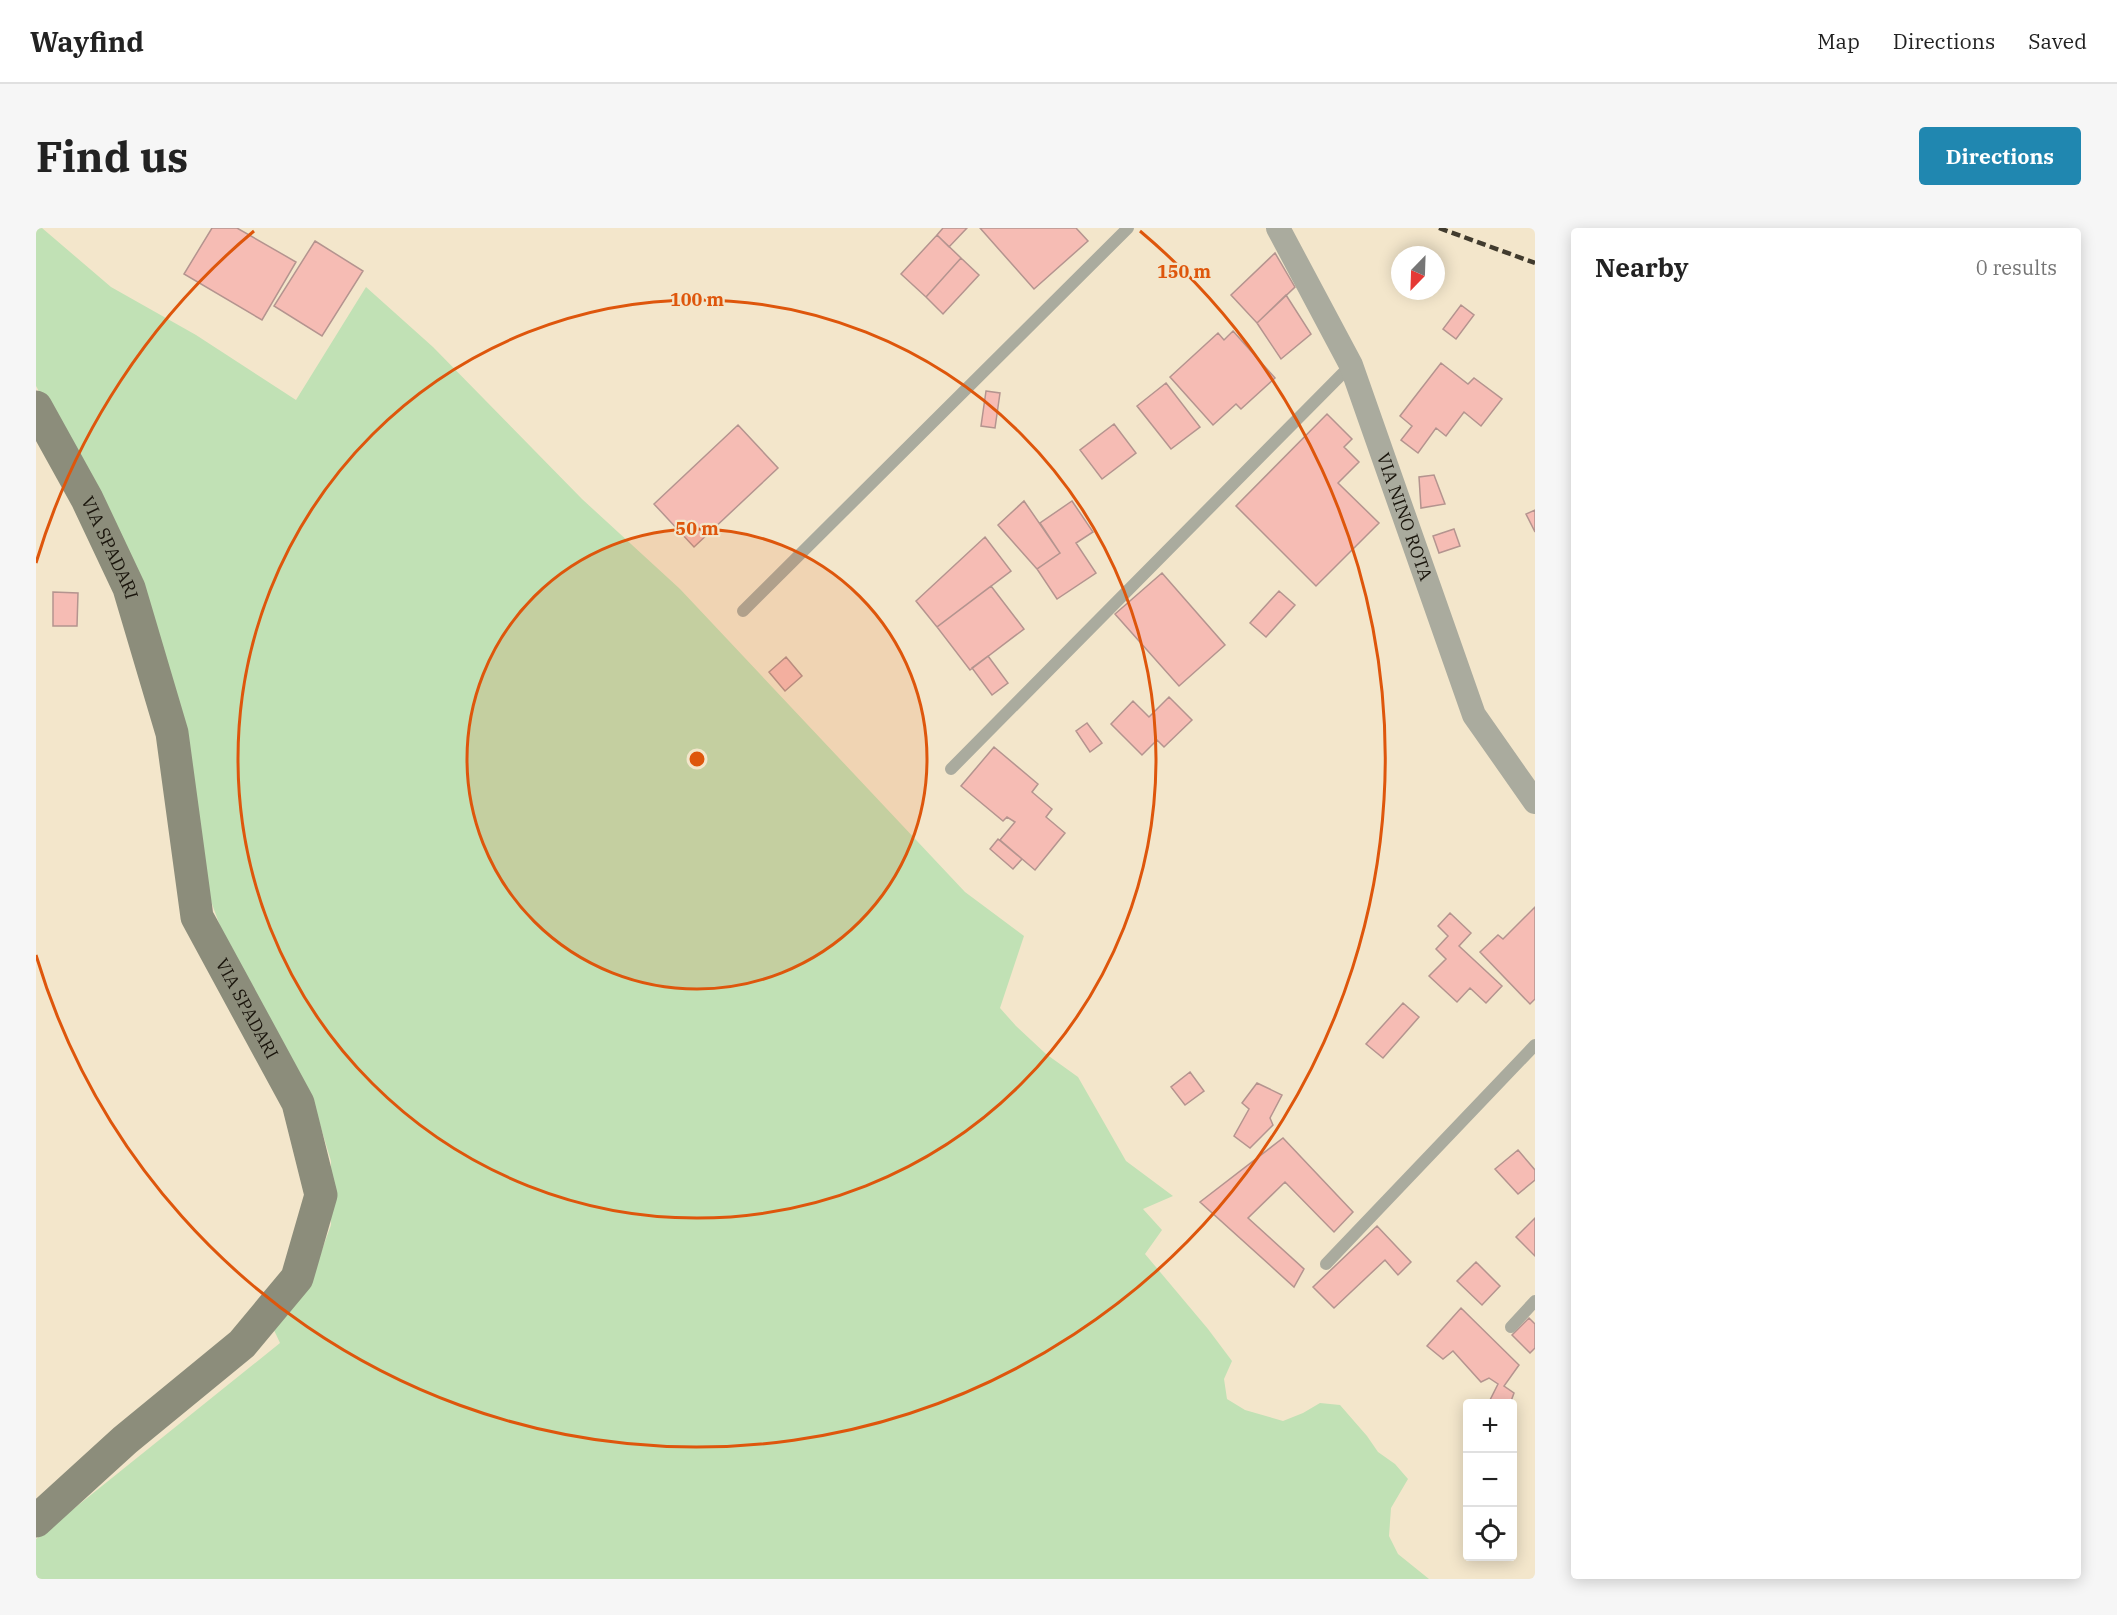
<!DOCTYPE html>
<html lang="en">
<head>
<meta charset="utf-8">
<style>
  :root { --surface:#fff; --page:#f6f6f6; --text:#222; --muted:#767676; --line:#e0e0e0; --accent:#2087b0 }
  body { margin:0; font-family:"IBM Plex Serif",serif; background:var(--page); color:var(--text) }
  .controls { position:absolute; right:18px; bottom:18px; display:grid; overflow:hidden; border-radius:6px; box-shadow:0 3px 15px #0003 }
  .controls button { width:54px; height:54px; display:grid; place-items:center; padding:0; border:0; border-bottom:2px solid var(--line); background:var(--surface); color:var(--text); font:30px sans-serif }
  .compass { position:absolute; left:1355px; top:18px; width:54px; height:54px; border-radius:50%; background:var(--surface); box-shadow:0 3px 15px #0003; rotate:203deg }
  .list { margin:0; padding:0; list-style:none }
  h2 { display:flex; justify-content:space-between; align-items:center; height:78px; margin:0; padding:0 24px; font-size:26px }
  h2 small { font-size:20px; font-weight:400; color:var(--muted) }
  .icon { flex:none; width:33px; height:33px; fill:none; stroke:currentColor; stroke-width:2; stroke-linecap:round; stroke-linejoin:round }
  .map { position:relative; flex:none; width:1499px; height:1351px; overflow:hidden; border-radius:6px }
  header { display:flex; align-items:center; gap:36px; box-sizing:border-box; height:84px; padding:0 30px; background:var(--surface); border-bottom:2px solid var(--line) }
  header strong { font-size:28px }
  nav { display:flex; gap:33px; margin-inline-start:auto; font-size:21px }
  .intro { display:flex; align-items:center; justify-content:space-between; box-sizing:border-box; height:144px; padding:0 36px }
  h1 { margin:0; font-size:42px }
  .button { padding:15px 27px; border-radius:6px; background:var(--accent); color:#fff; font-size:21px; font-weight:700 }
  main { display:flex; gap:36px; padding:0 36px }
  aside { flex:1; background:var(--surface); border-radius:6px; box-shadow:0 3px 15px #0003 }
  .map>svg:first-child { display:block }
  .green { fill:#c1e1b5 }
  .building { fill:#f6bcb4; stroke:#b4948f; stroke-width:1.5 }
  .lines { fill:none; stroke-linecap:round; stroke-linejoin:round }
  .lane { stroke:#aaab9e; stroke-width:12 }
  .street { stroke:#aaab9e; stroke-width:24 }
  .secondary { stroke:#8c8d7b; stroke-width:33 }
  .rail { stroke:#413b2e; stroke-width:4.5; stroke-dasharray:9 4.5; stroke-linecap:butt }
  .ring { fill:none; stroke:#de560c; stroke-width:3 }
  .labels { text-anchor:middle; stroke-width:4.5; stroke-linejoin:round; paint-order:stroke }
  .street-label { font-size:18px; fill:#1a150c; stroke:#f3e6cb }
  .centre { fill:#de560c; stroke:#f3e6cb; stroke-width:3 }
  .ring-label { font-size:18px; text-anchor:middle; font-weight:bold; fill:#de560c; stroke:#f3e6cb; stroke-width:4.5; stroke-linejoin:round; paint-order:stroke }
</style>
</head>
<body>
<header>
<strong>Wayfind</strong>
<nav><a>Map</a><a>Directions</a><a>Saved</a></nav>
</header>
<div class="intro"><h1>Find us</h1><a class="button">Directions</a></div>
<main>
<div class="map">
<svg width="1499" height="1351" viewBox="0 0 1499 1351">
  <rect width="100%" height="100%" fill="#f3e6cb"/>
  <path class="green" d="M 0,0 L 6,0 L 75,59 L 160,107 L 260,172 L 330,59 L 397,119 L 546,271 L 644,361 L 929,664 L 988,708 L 964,780 L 980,798 L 1010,826 L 1042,849 L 1090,933 L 1137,968 L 1107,981 L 1126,1002 L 1109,1026 L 1172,1101 L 1196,1133 L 1188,1151 L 1191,1171 L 1209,1182 L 1247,1193 L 1267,1185 L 1284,1175 L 1304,1177 L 1331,1208 L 1342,1224 L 1359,1236 L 1372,1251 L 1355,1280 L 1353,1308 L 1362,1326 L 1393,1351 L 0,1351 L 0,1311 L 244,1115 L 237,1100 L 280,1038 L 295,997 L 295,933 L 278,877 L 191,717 L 172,665 L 81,306 L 0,158 Z"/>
  <path class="building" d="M 176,0 L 201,0 L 260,34 L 226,92 L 148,46 Z
    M 907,0 L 931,0 L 913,19 L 901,7 Z
    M 944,0 L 1040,0 L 1052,13 L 998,61 Z
    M 901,7 L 925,30 L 890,69 L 865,46 Z
    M 279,13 L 327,43 L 286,108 L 238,78 Z
    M 1239,25 L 1259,59 L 1221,95 L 1195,67 Z
    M 925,30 L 943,47 L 907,86 L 890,69 Z
    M 1250,67 L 1275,106 L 1245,131 L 1221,95 Z
    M 1425,77 L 1438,87 L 1420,111 L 1407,101 Z
    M 1197,103 L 1239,150 L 1205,181 L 1200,176 L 1177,197 L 1134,149 L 1182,105 L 1188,112 Z
    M 1405,135 L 1432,156 L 1438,150 L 1466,171 L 1445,198 L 1428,184 L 1410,208 L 1400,200 L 1382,225 L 1365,212 L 1376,198 L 1364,188 Z
    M 1130,155 L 1164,199 L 1135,221 L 1101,178 Z
    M 950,163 L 964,165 L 959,200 L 945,198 Z
    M 1291,186 L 1316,211 L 1308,219 L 1323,234 L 1302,255 L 1343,295 L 1280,358 L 1200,278 Z
    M 1078,196 L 1100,225 L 1066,251 L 1044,222 Z
    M 702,197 L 742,240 L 658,319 L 618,276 Z
    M 1398,247 L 1409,276 L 1385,280 L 1383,249 Z
    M 988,273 L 1024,325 L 1001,341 L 962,297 Z
    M 1036,273 L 1057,304 L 1040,315 L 1060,345 L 1021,371 L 1001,341 L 1024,325 L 1004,295 Z
    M 1499,282 L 1499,304 L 1490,286 Z
    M 1418,301 L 1424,318 L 1403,325 L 1397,308 Z
    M 949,309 L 975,343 L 901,399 L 880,373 Z
    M 1126,345 L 1189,417 L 1143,458 L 1079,386 Z
    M 955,358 L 988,401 L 934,442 L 901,399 Z
    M 1243,363 L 1259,377 L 1230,409 L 1214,395 Z
    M 17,364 L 42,365 L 41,398 L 17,398 Z
    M 952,428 L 972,455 L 956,467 L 936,440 Z
    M 750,429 L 766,448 L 749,463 L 733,444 Z
    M 1133,469 L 1156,492 L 1128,519 L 1121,512 L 1106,527 L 1075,496 L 1097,473 L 1113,489 Z
    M 1051,495 L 1066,515 L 1054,524 L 1040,503 Z
    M 958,519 L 1002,556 L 996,564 L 1016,581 L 1010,589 L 1029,605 L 999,642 L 964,612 L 979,594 L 971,589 L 967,593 L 925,558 Z
    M 962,611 L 986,631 L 977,641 L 954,621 Z
    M 1499,679 L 1499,771 L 1494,776 L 1444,724 L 1462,707 L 1467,711 Z
    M 1414,685 L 1435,705 L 1423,718 L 1466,758 L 1450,775 L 1434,760 L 1421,774 L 1393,748 L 1410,731 L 1400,721 L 1412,708 L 1402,698 Z
    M 1367,775 L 1383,789 L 1347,830 L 1330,816 Z
    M 1154,844 L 1168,863 L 1149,877 L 1135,859 Z
    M 1221,855 L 1246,867 L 1234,890 L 1237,897 L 1214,920 L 1198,908 L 1213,881 L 1206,875 Z
    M 1247,910 L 1317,984 L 1298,1004 L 1249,954 L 1212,990 L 1268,1041 L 1258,1059 L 1164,974 Z
    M 1482,922 L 1499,942 L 1499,952 L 1482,966 L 1459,941 Z
    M 1499,990 L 1499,1028 L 1480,1009 Z
    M 1341,998 L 1375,1034 L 1362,1047 L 1349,1032 L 1298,1080 L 1277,1059 Z
    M 1440,1034 L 1464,1058 L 1446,1077 L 1421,1053 Z
    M 1425,1080 L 1483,1137 L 1468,1158 L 1478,1165 L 1474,1176 L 1452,1176 L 1462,1156 L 1453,1150 L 1445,1154 L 1417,1123 L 1407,1131 L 1391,1118 Z
    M 1493,1090 L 1499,1096 L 1499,1120 L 1494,1125 L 1476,1107 Z"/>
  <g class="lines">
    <path class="lane" d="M 707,383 L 1092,0
      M 915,541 L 1315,137
      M 1290,1036 L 1499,817
      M 1475,1099 L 1499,1073"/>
    <path class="street" id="s1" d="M 1242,0 L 1315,137 L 1438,487 L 1499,574"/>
    <path class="secondary" id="s2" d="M 0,179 L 51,271 L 93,360 L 136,505 L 161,689 L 262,875 L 285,967 L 261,1050 L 206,1116 L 89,1212 L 0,1293"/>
    <path class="rail" d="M 1403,0 L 1499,35"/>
  </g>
  <circle cx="661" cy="531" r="230" fill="#de560c" fill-opacity=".12"/>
  <g class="ring">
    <circle cx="661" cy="531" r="230"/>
    <circle cx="661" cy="531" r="459"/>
    <path d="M0 335A689 689 0 0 1 218 3M1104 3A689 689 0 1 1 0 727"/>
  </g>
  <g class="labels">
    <g class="street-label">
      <text dy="6" stroke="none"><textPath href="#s1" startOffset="316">VIA NINO ROTA</textPath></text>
      <text dy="6" stroke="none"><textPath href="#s2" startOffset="159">VIA SPADARI</textPath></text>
      <text dy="6" stroke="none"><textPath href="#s2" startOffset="645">VIA SPADARI</textPath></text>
    </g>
  </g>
  <circle cx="661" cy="531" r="9" class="centre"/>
  <g class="ring-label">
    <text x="1148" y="50">150 m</text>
    <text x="661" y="78">100 m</text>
    <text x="661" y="307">50 m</text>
  </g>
</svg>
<div class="controls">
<button>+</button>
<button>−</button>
<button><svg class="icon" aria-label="locate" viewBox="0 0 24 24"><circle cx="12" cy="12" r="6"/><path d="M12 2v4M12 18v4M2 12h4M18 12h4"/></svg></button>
</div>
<svg class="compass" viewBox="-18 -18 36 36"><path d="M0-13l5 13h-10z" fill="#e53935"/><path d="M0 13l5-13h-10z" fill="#767676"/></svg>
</div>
<aside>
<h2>Nearby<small>0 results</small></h2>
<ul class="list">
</ul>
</aside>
</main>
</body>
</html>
